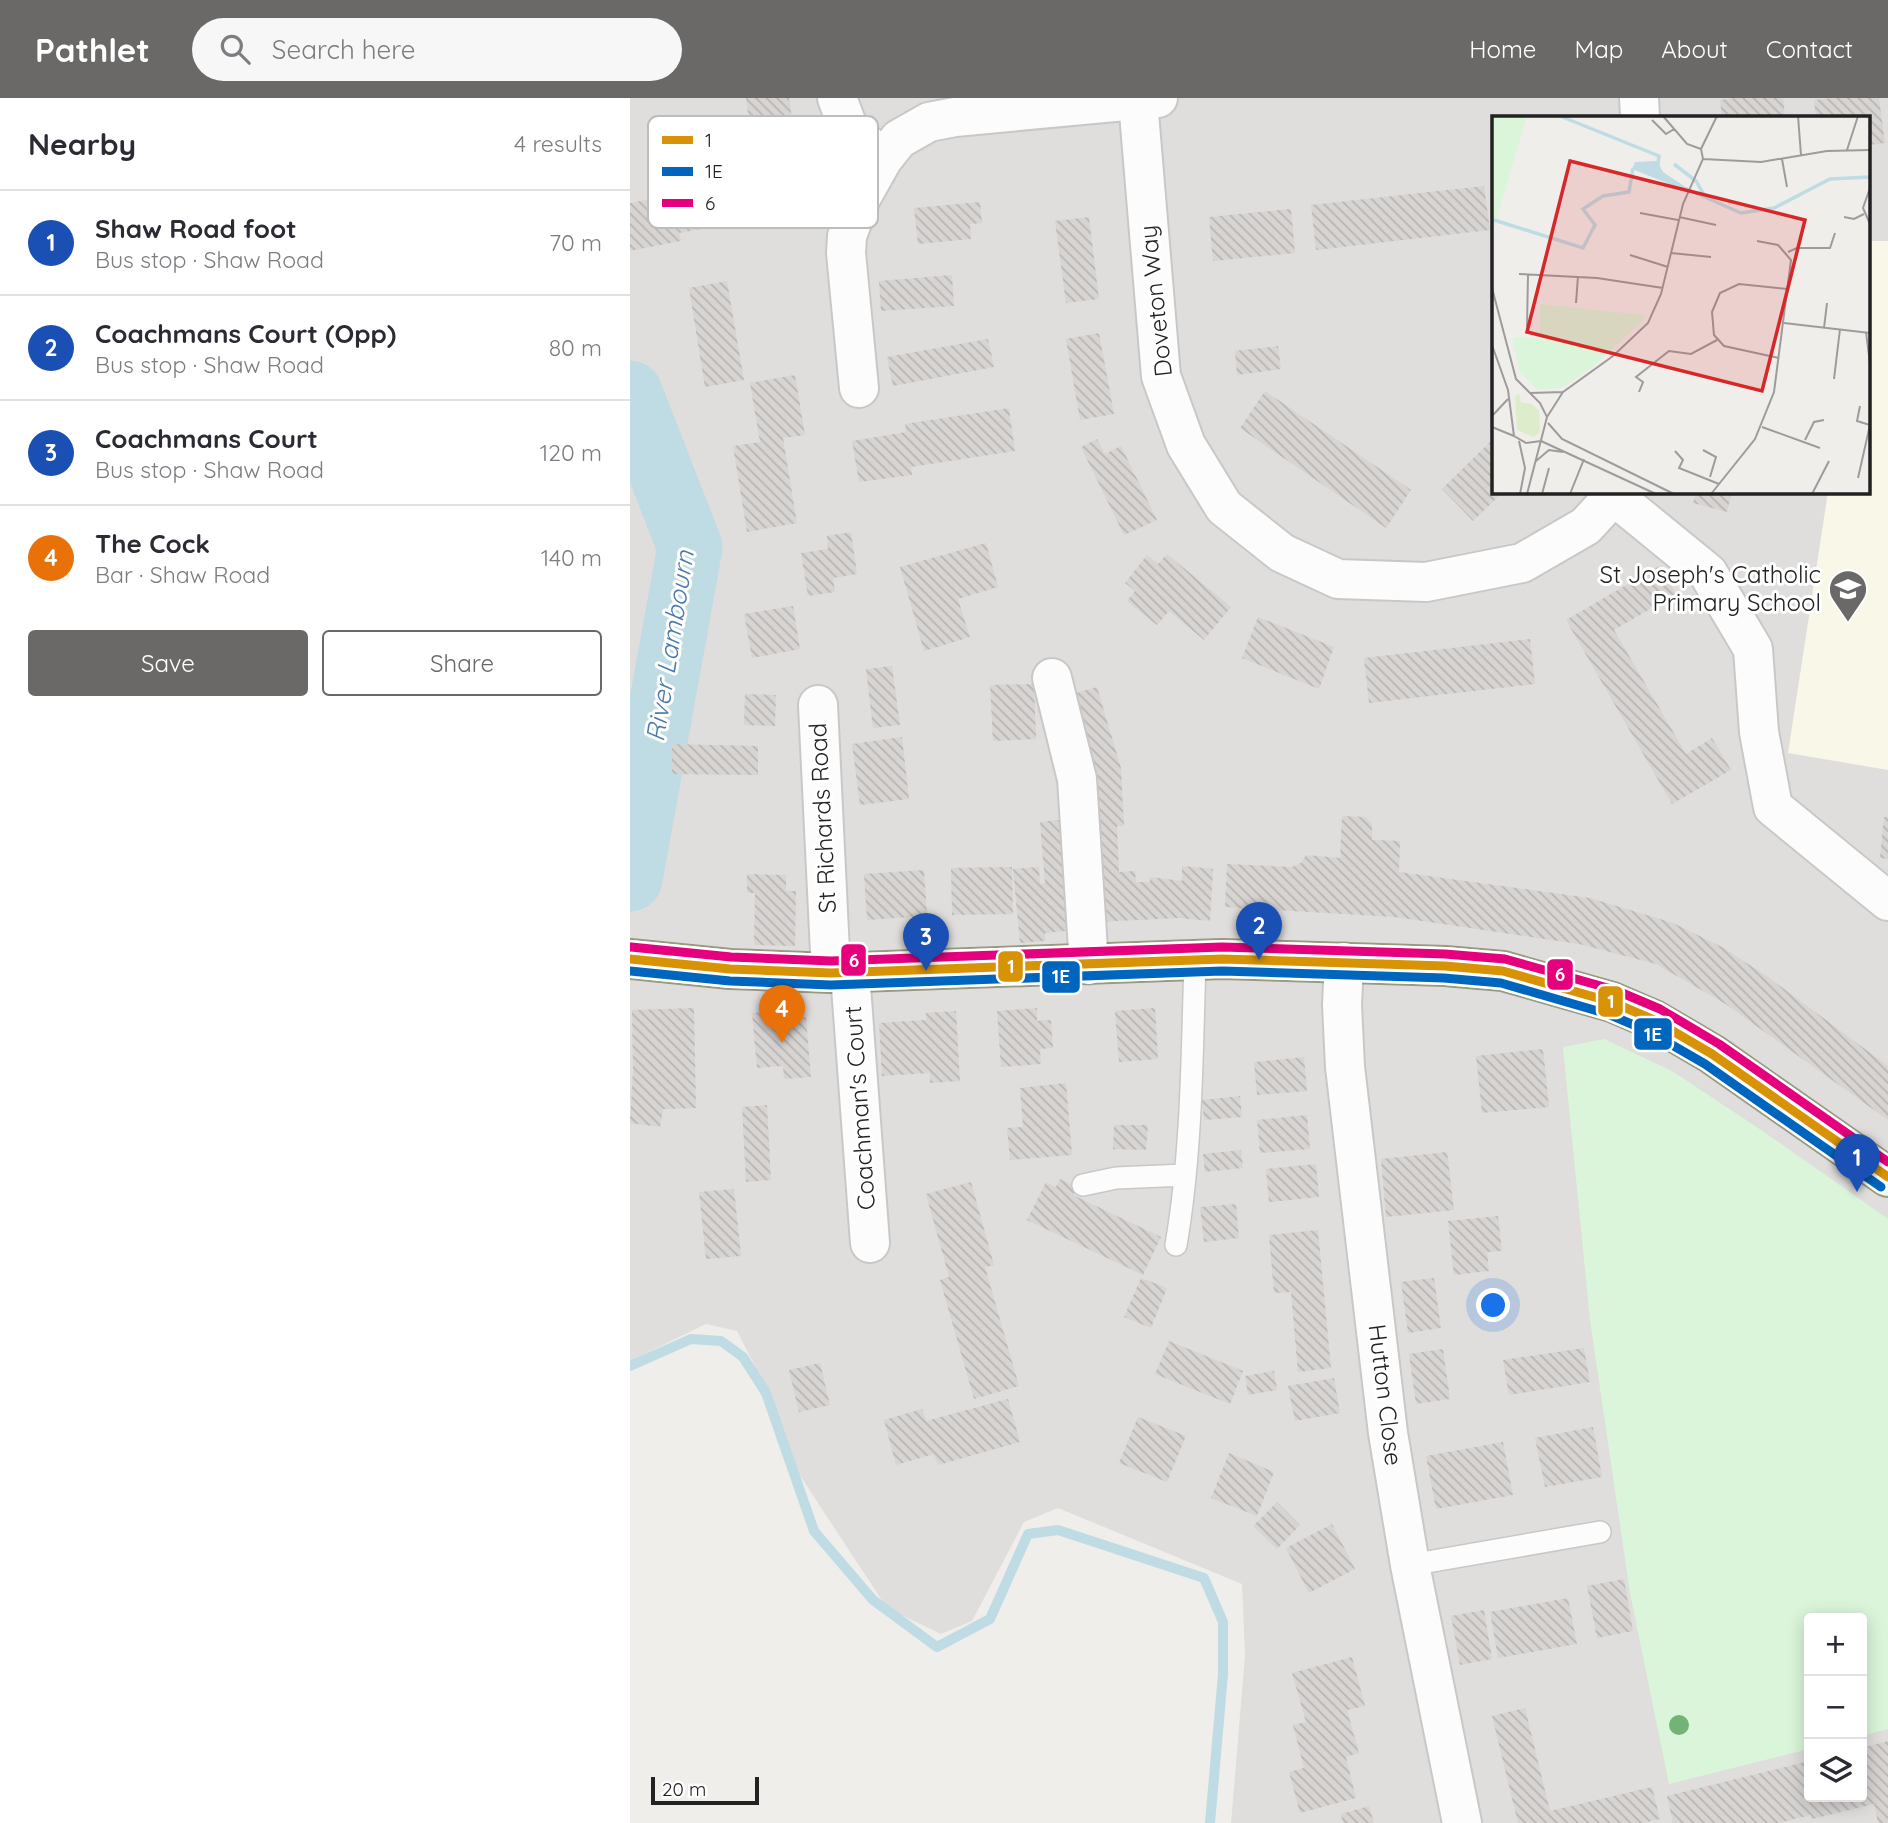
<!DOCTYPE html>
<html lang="en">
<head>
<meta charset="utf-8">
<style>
  :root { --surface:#fff; --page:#f7f7f7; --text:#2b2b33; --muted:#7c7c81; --line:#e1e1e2; --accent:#6a6968 }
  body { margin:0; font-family:Quicksand,sans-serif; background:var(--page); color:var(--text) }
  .controls { position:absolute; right:21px; bottom:21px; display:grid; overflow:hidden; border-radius:7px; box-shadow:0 4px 18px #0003 }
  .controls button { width:63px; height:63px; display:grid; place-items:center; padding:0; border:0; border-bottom:2px solid var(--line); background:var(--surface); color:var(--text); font:35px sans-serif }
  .scale { position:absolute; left:21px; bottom:18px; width:108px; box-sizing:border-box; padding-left:7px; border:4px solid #222; border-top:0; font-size:19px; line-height:24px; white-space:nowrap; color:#222; -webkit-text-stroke:5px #fff; paint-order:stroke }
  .you { position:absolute; left:864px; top:1208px; width:24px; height:24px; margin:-18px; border:5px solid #fff; border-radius:50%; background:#1a73e8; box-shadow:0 0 0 10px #1a73e833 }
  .badge { display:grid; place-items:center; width:46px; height:46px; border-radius:50%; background:var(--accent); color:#fff; font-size:23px; font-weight:700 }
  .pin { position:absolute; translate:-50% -58px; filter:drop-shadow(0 2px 4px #0008) }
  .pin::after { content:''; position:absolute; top:37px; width:24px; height:21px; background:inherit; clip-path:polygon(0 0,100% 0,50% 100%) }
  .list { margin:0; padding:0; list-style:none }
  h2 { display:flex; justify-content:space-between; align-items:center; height:91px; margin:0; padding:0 28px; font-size:30px }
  h2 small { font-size:23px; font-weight:400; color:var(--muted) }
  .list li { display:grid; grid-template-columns:46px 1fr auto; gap:21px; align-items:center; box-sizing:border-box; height:105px; padding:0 28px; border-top:2px solid var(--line) }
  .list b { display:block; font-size:26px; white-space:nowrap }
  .list p { margin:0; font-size:23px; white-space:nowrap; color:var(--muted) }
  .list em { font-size:23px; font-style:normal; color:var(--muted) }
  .actions { display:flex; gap:14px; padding:21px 28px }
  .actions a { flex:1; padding:16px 0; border:2px solid var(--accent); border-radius:7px; text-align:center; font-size:24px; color:var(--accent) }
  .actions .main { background:var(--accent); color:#fff }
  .icon { flex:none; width:38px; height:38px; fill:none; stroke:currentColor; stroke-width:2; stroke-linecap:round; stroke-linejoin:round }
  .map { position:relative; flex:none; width:1258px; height:1725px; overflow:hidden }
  header { display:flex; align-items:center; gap:42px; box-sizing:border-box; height:98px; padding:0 35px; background:var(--accent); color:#fff }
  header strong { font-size:33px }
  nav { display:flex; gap:38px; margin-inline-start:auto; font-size:24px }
  .search { width:490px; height:63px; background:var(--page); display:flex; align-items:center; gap:18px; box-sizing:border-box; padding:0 24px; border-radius:38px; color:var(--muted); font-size:26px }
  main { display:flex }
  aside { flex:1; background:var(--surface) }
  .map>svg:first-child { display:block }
  .residential { fill:#dfdedc; fill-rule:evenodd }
  .education { fill:#f8f7e8 }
  .park { fill:#daf5da }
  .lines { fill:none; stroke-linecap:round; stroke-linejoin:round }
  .stream { stroke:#bfdbe3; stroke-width:10 }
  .river { stroke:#bfdbe3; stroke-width:65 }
  .building { fill:url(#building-back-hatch) }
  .service-casing { stroke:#c9c8c7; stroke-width:24 }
  .minor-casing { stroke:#c9c8c7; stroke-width:42 }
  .secondary-casing { stroke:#999a82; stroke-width:42 }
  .service { stroke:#fdfcfc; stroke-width:21 }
  .minor { stroke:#fdfcfc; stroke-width:38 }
  .secondary { stroke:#f4f4ed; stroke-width:38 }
  .bus-1-casing { stroke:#fff; stroke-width:14 }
  .bus-2-casing { stroke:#fff; stroke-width:14 }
  .bus-3-casing { stroke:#fff; stroke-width:14 }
  .bus-1 { stroke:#d79205; stroke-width:9 }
  .bus-2 { stroke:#0065bd; stroke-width:9 }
  .bus-3 { stroke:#e5007d; stroke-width:9 }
  .tree { fill:#73b476 }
  .labels { text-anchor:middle; stroke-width:6; stroke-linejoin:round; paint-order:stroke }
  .street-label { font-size:24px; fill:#222; stroke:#fff }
  .poi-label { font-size:24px; fill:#222; stroke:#fff; text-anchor:end }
  .water-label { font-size:26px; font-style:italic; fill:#4a7aab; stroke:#fff }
  .inset-river { fill:none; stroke:#bfdbe3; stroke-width:3.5 }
  .inset-road { fill:none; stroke:#9e9c9b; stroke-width:2 }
  .view { fill:#d62828; fill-opacity:0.15; stroke:#d62828; stroke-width:3.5 }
  .inset-edge { fill:none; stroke:#222; stroke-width:3.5 }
  .key { fill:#fff; stroke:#bdbdbd; stroke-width:2 }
  .key-label { font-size:19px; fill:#222 }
  .line-badge { stroke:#fff; stroke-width:2.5 }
  .badge-label { font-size:19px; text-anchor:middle; font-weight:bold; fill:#fff }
</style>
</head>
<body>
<header>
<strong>Pathlet</strong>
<div class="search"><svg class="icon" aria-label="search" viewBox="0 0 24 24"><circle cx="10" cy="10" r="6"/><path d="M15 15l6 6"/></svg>Search here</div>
<nav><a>Home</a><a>Map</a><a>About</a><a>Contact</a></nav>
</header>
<main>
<aside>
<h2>Nearby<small>4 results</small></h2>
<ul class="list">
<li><span class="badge" style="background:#1a4fb4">1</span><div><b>Shaw Road foot</b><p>Bus stop · Shaw Road</p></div><em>70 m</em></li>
<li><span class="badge" style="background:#1a4fb4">2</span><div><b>Coachmans Court (Opp)</b><p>Bus stop · Shaw Road</p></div><em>80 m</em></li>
<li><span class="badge" style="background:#1a4fb4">3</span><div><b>Coachmans Court</b><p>Bus stop · Shaw Road</p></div><em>120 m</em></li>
<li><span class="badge" style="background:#e8710a">4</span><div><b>The Cock</b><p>Bar · Shaw Road</p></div><em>140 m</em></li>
</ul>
<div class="actions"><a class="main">Save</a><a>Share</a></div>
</aside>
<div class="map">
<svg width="1258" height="1725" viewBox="0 0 1258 1725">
  <defs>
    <pattern id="building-back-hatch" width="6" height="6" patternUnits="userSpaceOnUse" patternTransform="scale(1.75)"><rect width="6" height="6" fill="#d7d4d2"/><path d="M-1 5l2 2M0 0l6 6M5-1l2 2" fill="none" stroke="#b8b6b4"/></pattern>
  </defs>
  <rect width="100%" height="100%" fill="#f0eeeb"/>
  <path class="residential" d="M 0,0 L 1258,0 L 1258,1725 L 601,1725 L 615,1557 L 612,1486 L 428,1410 L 394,1424 L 342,1523 L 311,1536 L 257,1510 L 165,1370 L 141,1299 L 107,1233 L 76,1226 L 0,1263 ZM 864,19 L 1239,19 L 1239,394 L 864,394 ZM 1179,1520 L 1232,1520 L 1232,1699 L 1179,1699 Z"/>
  <path class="education" d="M 1239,143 L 1258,143 L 1258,672 L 1158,655 L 1198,394 L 1239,394 Z"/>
  <path class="park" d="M 974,941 L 1042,973 L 1134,1034 L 1258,1121 L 1258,1631 L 1232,1638 L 1232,1520 L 1179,1520 L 1179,1651 L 1039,1686 L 1000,1495 L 960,1222 L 933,949 Z"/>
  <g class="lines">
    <path class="stream" d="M 0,1268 L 61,1241 L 91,1243 L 113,1259 L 136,1295 L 184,1433 L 243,1502 L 307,1549 L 360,1521 L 398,1436 L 428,1432 L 574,1480 L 593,1524 L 593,1576 L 580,1725"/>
    <path class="river" d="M 0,295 L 60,449 L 0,781"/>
  </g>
  <path class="building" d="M 116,0 L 159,0 L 169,67 L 126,73 Z
    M 1105,0 L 1153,0 L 1155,19 L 1092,19 L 1090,2 Z
    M 1204,0 L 1249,0 L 1255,45 L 1239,47 L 1239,19 L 1186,19 L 1184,2 Z
    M 86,81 L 94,127 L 49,135 L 51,143 L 0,153 L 0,105 L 43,97 L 41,89 Z
    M 854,88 L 860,132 L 686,152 L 681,107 Z
    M 350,104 L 352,125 L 340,126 L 341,141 L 288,146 L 284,110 Z
    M 661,111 L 665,155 L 583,163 L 579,119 Z
    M 459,119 L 469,201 L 436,205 L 425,123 Z
    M 322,177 L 324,208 L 251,213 L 249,183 Z
    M 97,183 L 114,282 L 75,289 L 59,190 Z
    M 469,235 L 484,316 L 450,322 L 436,241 Z
    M 358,241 L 364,269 L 263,288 L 257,259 Z
    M 648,248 L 651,271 L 607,277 L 605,253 Z
    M 165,277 L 175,337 L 153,340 L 167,425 L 117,434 L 103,348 L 130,344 L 120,285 Z
    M 635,293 L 781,392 L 756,430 L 610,330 Z
    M 379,310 L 385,353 L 281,369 L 282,377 L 229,384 L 222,343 L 276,334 L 275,326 Z
    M 864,340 L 864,394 L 873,394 L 843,423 L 812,391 Z
    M 467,341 L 475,356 L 491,348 L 527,422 L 494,437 L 451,349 Z
    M 1066,394 L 1102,394 L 1097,414 L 1063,405 Z
    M 221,434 L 227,476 L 203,480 L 205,494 L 178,498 L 171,455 L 198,451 L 197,438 Z
    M 356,445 L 368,489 L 328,501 L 340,539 L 294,553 L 270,469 Z
    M 537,456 L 601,509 L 574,542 L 539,513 L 527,527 L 497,503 L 505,493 L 495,485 L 517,457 L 528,466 Z
    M 1029,468 L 1046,496 L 984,532 L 1056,656 L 1082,640 L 1101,672 L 1042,706 L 936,522 Z
    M 163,508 L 170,551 L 122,560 L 114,516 Z
    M 628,519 L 704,549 L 689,591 L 612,560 Z
    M 900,541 L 905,586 L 739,605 L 734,560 Z
    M 262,568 L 270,627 L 243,630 L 236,571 Z
    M 404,586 L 406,641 L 363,643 L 360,587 Z
    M 467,589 L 491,670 L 494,728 L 487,728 L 489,774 L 505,773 L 506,784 L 520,784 L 520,779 L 552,783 L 552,768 L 583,771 L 580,823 L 549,820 L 467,824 L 435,598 Z
    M 115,596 L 146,597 L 145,628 L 114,627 Z
    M 272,639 L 279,701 L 230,707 L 222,646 Z
    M 42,646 L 128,648 L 128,677 L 42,676 Z
    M 712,718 L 735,719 L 742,725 L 742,742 L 770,743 L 769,774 L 960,800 L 1043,825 L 1092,849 L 1138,879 L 1258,968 L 1258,1022 L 1094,905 L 1026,866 L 949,846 L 765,819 L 595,809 L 597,766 L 662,769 L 671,765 L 676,757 L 710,760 Z
    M 1254,719 L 1258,719 L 1258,761 L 1250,760 Z
    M 436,721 L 445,832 L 415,835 L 415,843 L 390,845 L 383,771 L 409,769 L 410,786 L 415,785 L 410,724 Z
    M 382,769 L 383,816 L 322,817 L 321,770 Z
    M 294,772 L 297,818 L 237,822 L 234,776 Z
    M 117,776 L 156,777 L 156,793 L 166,793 L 165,848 L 124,847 L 125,795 L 117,795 Z
    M 64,910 L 66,1010 L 33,1011 L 30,1029 L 0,1025 L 3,973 L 2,912 Z
    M 407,910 L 407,923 L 421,922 L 423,950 L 410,951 L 411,966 L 371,969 L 367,913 Z
    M 525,910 L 528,961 L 489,964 L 485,913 Z
    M 149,913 L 150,922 L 176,919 L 181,979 L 154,981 L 153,968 L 127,970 L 122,915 Z
    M 326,913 L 330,983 L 300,985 L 300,975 L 252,978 L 249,925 L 296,922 L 296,915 Z
    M 913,951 L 919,1009 L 852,1015 L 846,958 Z
    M 674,959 L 677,993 L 627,997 L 624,964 Z
    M 436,985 L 442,1057 L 380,1062 L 377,1030 L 393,1029 L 390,990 Z
    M 610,998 L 612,1019 L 574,1022 L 572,1002 Z
    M 137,1007 L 141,1082 L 116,1084 L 112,1009 Z
    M 677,1017 L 680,1051 L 630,1055 L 627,1022 Z
    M 484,1027 L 518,1027 L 516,1052 L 483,1051 Z
    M 611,1052 L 613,1070 L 575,1074 L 573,1056 Z
    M 817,1054 L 824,1112 L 756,1119 L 751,1061 Z
    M 686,1066 L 689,1099 L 639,1104 L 636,1071 Z
    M 430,1081 L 447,1089 L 443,1097 L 531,1139 L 513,1177 L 397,1122 L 416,1084 L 426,1089 Z
    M 341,1084 L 364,1167 L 355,1169 L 389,1288 L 344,1301 L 310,1182 L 319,1179 L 296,1096 Z
    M 104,1091 L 111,1158 L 76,1161 L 69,1094 Z
    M 606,1106 L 609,1140 L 574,1144 L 570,1109 Z
    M 868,1118 L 872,1153 L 857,1154 L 859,1173 L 824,1177 L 818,1123 Z
    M 688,1132 L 701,1270 L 668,1274 L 661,1194 L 644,1195 L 639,1137 Z
    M 511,1180 L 537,1190 L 521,1230 L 494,1219 Z
    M 804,1180 L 811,1230 L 778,1235 L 771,1184 Z
    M 539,1243 L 613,1273 L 600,1306 L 525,1276 Z
    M 954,1250 L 960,1284 L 879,1297 L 873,1262 Z
    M 813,1251 L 820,1301 L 786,1306 L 779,1256 Z
    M 190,1265 L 200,1307 L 169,1314 L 159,1272 Z
    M 644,1273 L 647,1292 L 618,1297 L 615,1278 Z
    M 704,1280 L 710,1315 L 665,1323 L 658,1288 Z
    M 378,1301 L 390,1344 L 308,1367 L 304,1356 L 266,1367 L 254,1322 L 292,1311 L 296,1323 Z
    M 508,1319 L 556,1338 L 537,1384 L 489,1365 Z
    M 963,1329 L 972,1379 L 915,1389 L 905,1340 Z
    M 873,1344 L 883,1397 L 806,1411 L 796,1358 Z
    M 599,1355 L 644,1374 L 627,1418 L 581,1400 Z
    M 647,1404 L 670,1427 L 647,1451 L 623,1428 Z
    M 702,1426 L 725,1471 L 679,1495 L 656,1450 Z
    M 994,1481 L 1003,1533 L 967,1540 L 957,1488 Z
    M 938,1500 L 947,1546 L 868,1560 L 860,1514 Z
    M 854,1512 L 862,1561 L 830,1567 L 821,1518 Z
    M 722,1559 L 735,1608 L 717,1612 L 729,1655 L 716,1659 L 726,1700 L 670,1715 L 659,1674 L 674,1670 L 663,1627 L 676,1624 L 662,1575 Z
    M 895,1610 L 920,1713 L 1022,1689 L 1030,1721 L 1013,1725 L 888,1725 L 862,1618 Z
    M 1258,1643 L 1258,1725 L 1248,1725 L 1244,1706 L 1182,1721 L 1181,1717 L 1148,1725 L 1043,1725 L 1037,1698 L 1179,1663 L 1179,1699 L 1232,1699 L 1232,1650 Z
    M 739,1708 L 744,1725 L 713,1725 L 711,1716 Z"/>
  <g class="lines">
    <g class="service-casing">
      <path id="service" d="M 453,1087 L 486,1080 L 555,1077
        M 546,1147 C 562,1053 562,957 565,862
        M 780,1467 L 970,1434"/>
    </g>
    <g class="minor-casing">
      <path id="minor" d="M 207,0 L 218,29 L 253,61
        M 1009,0 L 1010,19
        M 508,3 L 531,278 L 556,347 L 594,409 L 652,455 L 708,481 L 796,484 L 892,465 L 956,428 L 987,394
        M 229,290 L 216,155 L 217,138 L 231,100 L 253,61 L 269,41 L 299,24 L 325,19 L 528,0
        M 985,399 L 1078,475 L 1123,551 L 1129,634 L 1143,709 L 1258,803
        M 422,580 L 447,681 L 459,867
        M 188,607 L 201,875
        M 714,864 L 712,907 L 715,969 L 758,1335 L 780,1467 L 832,1725
        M 220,875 L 240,1145"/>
    </g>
    <g class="secondary-casing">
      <path id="secondary" d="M 0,861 L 100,871 L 201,875 L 592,861 L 815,868 L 873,873 L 982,904 L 1024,922 L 1082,956 L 1258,1079"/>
    </g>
    <use href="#service" class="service"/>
    <use href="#minor" class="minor"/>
    <use href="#secondary" class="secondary"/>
    <g class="bus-1-casing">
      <path id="bus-1" d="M 0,861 L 100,871 L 201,875 L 592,861 L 815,868 L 873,873 L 982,904 L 1024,922 L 1082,956 L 1258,1079"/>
    </g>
    <g class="bus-2-casing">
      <path id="bus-2" d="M 0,873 L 100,883 L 201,887 L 592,873 L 814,880 L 871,885 L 978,916 L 1018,933 L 1075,966 L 1251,1089"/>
    </g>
    <g class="bus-3-casing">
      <path id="bus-3" d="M 1,849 L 101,859 L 201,863 L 592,849 L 815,856 L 875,861 L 985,892 L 1030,911 L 1089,946 L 1258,1064"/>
    </g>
    <use href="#bus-1" class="bus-1"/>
    <use href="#bus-2" class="bus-2"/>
    <use href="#bus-3" class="bus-3"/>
  </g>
  <circle class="tree" cx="1049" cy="1627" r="10"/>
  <defs>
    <g id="school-pin" transform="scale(2.0125)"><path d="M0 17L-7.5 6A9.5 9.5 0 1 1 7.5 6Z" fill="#6a6968" stroke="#fff"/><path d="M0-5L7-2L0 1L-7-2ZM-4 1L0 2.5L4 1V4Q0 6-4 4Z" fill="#fff"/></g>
  </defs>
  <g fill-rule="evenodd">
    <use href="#school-pin" x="1218" y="491"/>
  </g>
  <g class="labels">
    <g class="street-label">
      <text transform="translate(526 203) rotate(-96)" y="8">Doveton Way</text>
      <text transform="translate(193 720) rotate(-93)" y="8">St Richards Road</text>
      <text transform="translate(230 1010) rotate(-94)" y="8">Coachman's Court</text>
      <text transform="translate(755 1297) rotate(83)" y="8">Hutton Close</text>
    </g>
    <g class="poi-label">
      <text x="1191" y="485">St Joseph's Catholic<tspan x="1191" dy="28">Primary School</tspan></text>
    </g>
    <g class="water-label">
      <text transform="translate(40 548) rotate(-81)" y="9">River Lambourn</text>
    </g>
  </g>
  <g transform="translate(862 18)">
    <rect width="378" height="378" fill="#f0eeeb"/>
    <path d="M 27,278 L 29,286 L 40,288 L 47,295 L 48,316 L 42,321 L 25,314 L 23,280 Z" fill="#ddeccb"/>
    <path d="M 0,0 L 35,0 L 1,115 L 0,115 ZM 48,188 L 152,199 L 151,204 L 102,250 L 69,272 L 45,273 L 28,256 L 20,222 L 48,222 Z" fill="#daf5da"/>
    <path d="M 165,45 L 171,56 L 192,70 L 190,73 L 140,53 L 143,46 Z" fill="#bfdbe3"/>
    <path class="inset-river" d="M 68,0 L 167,40 L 165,56M 182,48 L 204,65 L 212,79M 181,67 L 249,97 L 282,92 L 338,63 L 378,61M 2,104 L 91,132 L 103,109 L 91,93 L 111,80 L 137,76 L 141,52"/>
    <path class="inset-road" d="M 171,0 L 195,28 L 209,33M 306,0 L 309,39M 160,4 L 174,18 L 182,13M 355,34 L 366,0M 211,43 L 269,46 L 335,35 L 378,34M 290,43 L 295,71M 378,72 L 371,92 L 378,108M 148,97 L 186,104M 187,101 L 224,109M 352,101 L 362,103 L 372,98M 296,136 L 305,132 L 338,132 L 343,117M 179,137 L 219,141M 138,139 L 176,151M 27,158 L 105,162 L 171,172M 0,172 L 24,263 L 48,287 L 55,301 L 35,378M 84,187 L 86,160M 292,207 L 378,217M 35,211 L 36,158M 332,212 L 335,187M 374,216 L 378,248M 0,229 L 16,274 L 22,320 L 34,327 L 49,325M 287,242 L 232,230 L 222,219 L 220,196 L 228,177 L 247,168 L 295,173M 342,263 L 348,213M 147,276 L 151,266 L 144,261 L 177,235 L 199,238 L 225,224M 38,277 L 71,276 L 121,240 L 156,207 L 169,178 L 191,88 L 211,43 L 209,33 L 225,0M 368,290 L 365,305 L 378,309M 0,300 L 16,283M 55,301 L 71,276M 56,307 L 70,323 L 182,378M 0,311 L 22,320M 270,311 L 328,332M 313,324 L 322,306 L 332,304M 27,325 L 33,352 L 28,378M 49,325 L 164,378M 211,334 L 224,341 L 218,361M 183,335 L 191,344 L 187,352 L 227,368M 44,345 L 57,334 L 71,336M 366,362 L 378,309M 50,378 L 57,352M 78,378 L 92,343M 219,378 L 263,323 L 282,276 L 299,144 L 286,129 L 265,125M 320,378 L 337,345"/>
    <path class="view" d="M 78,45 L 313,104 L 270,275 L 35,216 Z"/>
    <rect width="378" height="378" class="inset-edge"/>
  </g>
  <rect x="18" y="18" width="230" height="112" rx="10" class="key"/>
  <rect x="32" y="38" width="31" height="8" fill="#d79205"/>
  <rect x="32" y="69" width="31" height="9" fill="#0065bd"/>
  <rect x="32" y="101" width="31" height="8" fill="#e5007d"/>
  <g class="key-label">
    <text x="75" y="49">1</text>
    <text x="75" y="80">1E</text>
    <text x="75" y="112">6</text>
  </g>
  <g class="line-badge">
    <rect x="210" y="845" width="27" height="34" rx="7" fill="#e5007d"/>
    <rect x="367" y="852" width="27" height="33" rx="7" fill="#d79205"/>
    <rect x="916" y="860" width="28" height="33" rx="7" fill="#e5007d"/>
    <rect x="411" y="862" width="40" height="34" rx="7" fill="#0065bd"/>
    <rect x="967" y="887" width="27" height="33" rx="7" fill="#d79205"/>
    <rect x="1003" y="919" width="40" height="34" rx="7" fill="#0065bd"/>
  </g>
  <g class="badge-label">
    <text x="224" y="869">6</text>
    <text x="381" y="875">1</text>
    <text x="930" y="883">6</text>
    <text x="431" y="885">1E</text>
    <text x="981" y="910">1</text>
    <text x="1023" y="943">1E</text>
  </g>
</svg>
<div class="controls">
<button>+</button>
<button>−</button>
<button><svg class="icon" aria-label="layers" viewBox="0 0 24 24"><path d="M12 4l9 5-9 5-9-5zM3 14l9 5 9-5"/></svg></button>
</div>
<div class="scale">20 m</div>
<div class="you"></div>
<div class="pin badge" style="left:1227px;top:1094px;background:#1a4fb4">1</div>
<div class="pin badge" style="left:629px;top:862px;background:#1a4fb4">2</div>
<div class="pin badge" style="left:296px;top:873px;background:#1a4fb4">3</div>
<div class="pin badge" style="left:152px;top:945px;background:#e8710a">4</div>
</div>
</main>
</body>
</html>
